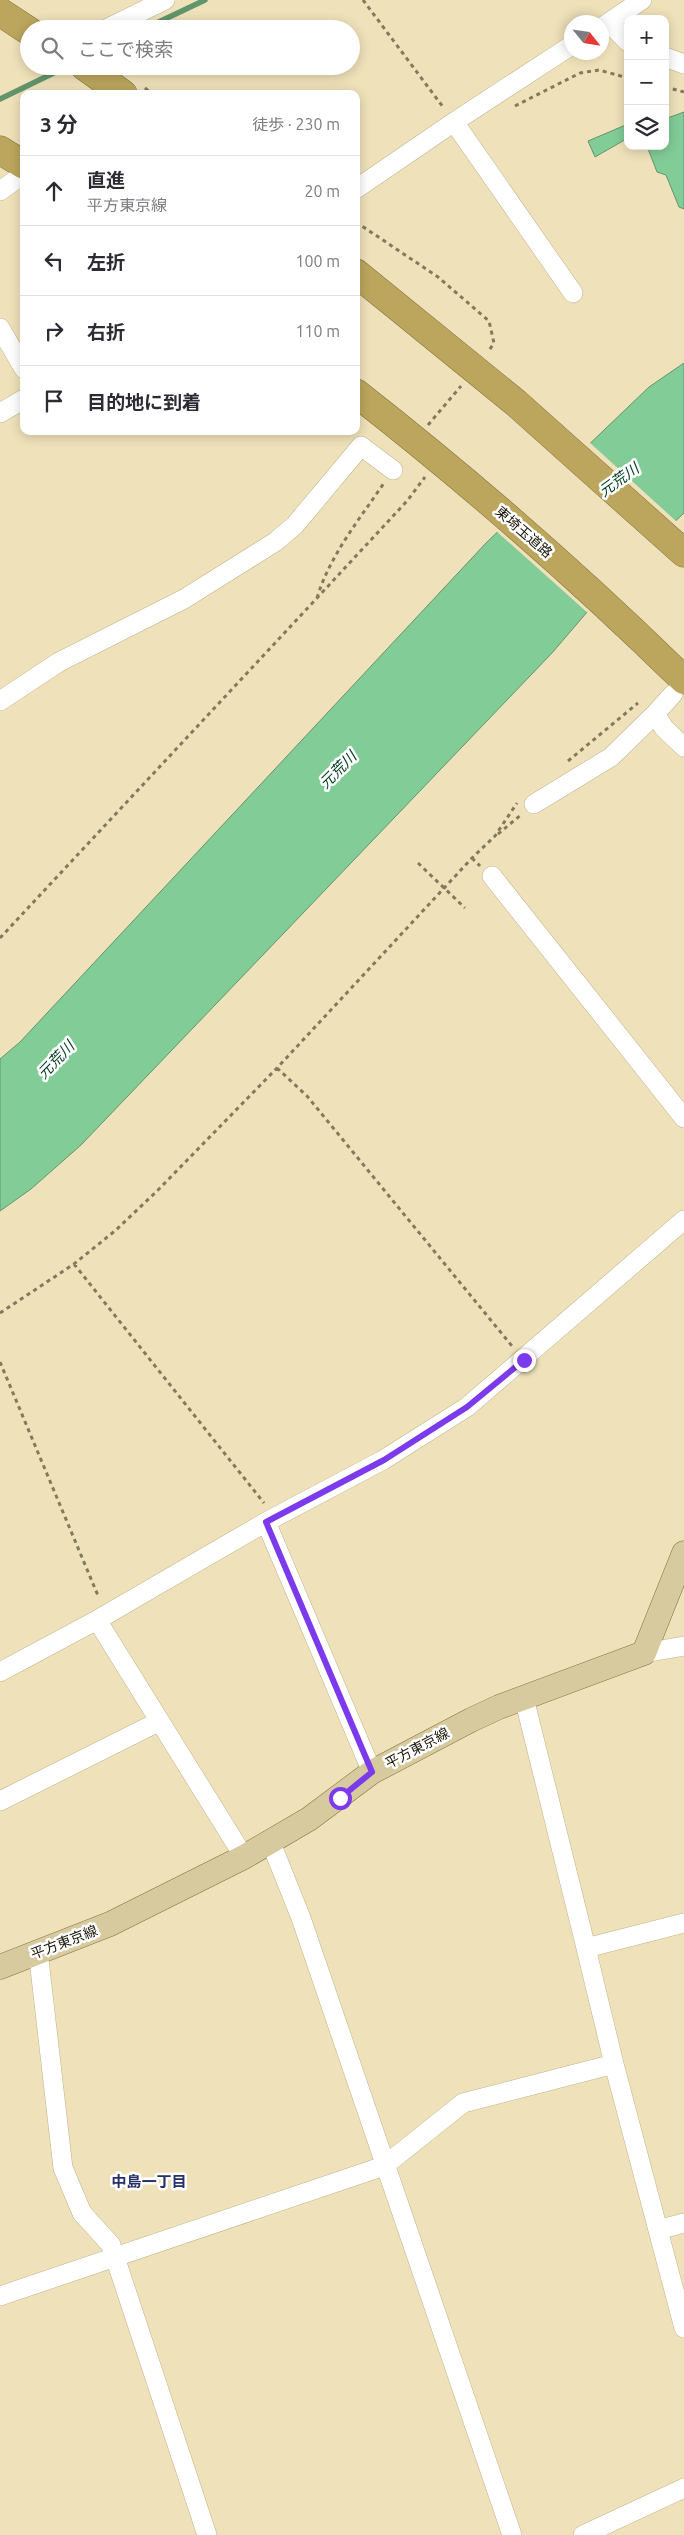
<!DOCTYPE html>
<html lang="ja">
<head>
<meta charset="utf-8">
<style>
  :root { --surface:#fff; --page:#f7f7f7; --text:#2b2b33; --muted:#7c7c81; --line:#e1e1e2 }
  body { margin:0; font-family:Ubuntu,"Noto Sans JP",sans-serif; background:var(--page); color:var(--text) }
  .controls { position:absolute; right:15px; top:15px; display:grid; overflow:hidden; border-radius:10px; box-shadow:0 2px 12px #0003 }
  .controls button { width:45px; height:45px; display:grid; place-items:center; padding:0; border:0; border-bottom:1px solid var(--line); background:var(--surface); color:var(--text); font:25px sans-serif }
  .compass { position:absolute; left:564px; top:15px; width:45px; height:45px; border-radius:50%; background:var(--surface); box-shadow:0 2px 12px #0003; rotate:120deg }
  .stop { position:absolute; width:15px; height:15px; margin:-11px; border:4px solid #7c3aed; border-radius:50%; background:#fff }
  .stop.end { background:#7c3aed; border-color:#fff; box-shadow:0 1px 5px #0008 }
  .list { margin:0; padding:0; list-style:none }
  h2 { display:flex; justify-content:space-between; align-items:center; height:65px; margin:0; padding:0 20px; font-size:21px }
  h2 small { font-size:16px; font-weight:400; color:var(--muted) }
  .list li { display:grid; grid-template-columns:32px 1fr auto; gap:15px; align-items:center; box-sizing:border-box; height:70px; padding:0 20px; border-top:1px solid var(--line) }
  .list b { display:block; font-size:19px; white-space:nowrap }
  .list p { margin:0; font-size:16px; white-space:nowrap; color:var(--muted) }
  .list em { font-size:16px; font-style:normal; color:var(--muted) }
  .icon { flex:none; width:28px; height:28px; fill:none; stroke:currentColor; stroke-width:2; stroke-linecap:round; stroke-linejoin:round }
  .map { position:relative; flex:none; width:684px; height:2535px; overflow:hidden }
  .search { position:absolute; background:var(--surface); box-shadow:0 2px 12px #0003; left:20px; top:20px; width:340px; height:55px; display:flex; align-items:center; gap:12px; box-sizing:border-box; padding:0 18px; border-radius:28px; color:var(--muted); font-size:19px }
  .panel { position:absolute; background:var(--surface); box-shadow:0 2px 12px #0003; left:20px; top:90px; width:340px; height:345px; border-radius:10px }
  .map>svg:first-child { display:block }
  .water { fill:#82cc98; stroke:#62956c }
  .pier { fill:#efe2ba }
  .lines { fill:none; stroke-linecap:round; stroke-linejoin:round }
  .stream { stroke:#62956c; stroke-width:5.5 }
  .minor-casing { stroke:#bfb38c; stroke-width:20 }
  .major-casing { stroke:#83733f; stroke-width:25 }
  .highway-casing { stroke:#83733f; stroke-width:29 }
  .path { stroke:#82795e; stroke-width:3; stroke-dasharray:4 4; stroke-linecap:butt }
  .minor { stroke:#fff; stroke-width:19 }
  .major { stroke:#d7ca9e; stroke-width:24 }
  .highway { stroke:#bca65d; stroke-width:28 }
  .route { stroke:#7c3aed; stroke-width:6 }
  .labels { text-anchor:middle; stroke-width:5; stroke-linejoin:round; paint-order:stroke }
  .street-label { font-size:14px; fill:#191506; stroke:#fff }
  .water-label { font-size:15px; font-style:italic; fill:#04401f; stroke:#fff }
  .neighbourhood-label { font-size:15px; font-weight:bold; fill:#263069; stroke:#fff }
</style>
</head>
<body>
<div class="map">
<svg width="684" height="2535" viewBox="0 0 684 2535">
  <rect width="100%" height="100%" fill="#efe2ba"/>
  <path class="water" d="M 684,112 L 684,209 L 679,207 L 666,175 L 657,172 L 647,146 L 665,146 L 665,119 Z
    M 628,124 L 628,138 L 595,157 L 588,141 Z
    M 684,363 L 684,513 L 624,569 L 552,653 L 81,1145 L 31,1189 L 0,1211 L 0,1059 L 20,1042 L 486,543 L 649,387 Z"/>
  <path class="pier" d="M 588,441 L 677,522 L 626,571 L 589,614 L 495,530 Z"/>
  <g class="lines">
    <path class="stream" d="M 144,29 L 205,0
      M 0,99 L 62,69"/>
    <g class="minor-casing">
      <path id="minor" d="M 609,23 L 628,42
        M 602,27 L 642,0
        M 106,29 L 165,0
        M 665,57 L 684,64
        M 454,122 L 573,293
        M 356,189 L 454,122 L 572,45
        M 0,191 L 18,178 L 24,171
        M 0,328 L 24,369
        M 0,413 L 24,399
        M 673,694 L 655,714 L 664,728 L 684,747
        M 0,701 L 59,662 L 184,599 L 275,542 L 295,525 L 361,446 L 393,470
        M 534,804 L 611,757 L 655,714
        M 492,876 L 684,1118
        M 266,1522 L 372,1772
        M 97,1620 L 244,1857
        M 644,1653 L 684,1646
        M 0,1672 L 97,1620 L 266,1522 L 383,1460 L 467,1407 L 684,1220
        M 524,1698 L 586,1948
        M 0,1801 L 160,1721
        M 271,1843 L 301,1918 L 512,2535
        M 38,1951 L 63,2168 L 82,2213 L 111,2245 L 207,2535
        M 614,2064 L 684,2328
        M 658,2230 L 684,2223
        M 0,2296 L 384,2166 L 463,2103 L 614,2064 L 586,1948 L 684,1923
        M 583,2535 L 684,2488"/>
    </g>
    <g class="major-casing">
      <path id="major" d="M 0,1967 L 110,1924 L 244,1857 L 309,1819 L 372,1772 L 471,1720 L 499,1707 L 644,1653 L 684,1553"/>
    </g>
    <g class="highway-casing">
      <path id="highway" d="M 0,12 L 29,31
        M 84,66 L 123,94
        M 0,150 L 24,165
        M 356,273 L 516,403 L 684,553
        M 356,393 C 471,483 580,578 684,680"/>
    </g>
    <path class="path" d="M 363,0 L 443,107
      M 665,87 L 684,92
      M 145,88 L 152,94
      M 515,106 L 580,73 L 599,70 L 628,78
      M 356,222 L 438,277 L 489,321 L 494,343 L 488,352
      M 428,425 L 461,386
      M 317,598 C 330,555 359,520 384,483
      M 568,761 L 638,703
      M 498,834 L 522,814
      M 472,858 L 480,866
      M 418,863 L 465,908
      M 0,938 L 317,598 L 407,501 L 425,477
      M 277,1068 L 307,1096 L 512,1346
      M 74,1264 L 264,1503
      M 0,1313 L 74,1264 L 116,1230 L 158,1190 L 277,1068 L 472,858 L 495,836 L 517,803
      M 0,1362 L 99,1598"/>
    <use href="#minor" class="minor"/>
    <use href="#major" class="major"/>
    <use href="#highway" class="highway"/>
  </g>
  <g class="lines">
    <path class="route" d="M 340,1798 L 372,1772 L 266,1522 L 384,1460 L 467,1407 L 524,1360"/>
  </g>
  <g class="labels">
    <g class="street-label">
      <text transform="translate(524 532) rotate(41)" y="5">東埼玉道路</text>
      <text transform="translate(417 1748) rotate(-28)" y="5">平方東京線</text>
      <text transform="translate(64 1942) rotate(-21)" y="5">平方東京線</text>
    </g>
    <g class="water-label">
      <text transform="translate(619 480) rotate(-36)" y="5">元荒川</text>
      <text transform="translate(338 770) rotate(-45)" y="5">元荒川</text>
      <text transform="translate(56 1060) rotate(-46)" y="5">元荒川</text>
    </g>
    <g class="neighbourhood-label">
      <text x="149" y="2187">中島一丁目</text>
    </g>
  </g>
</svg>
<div class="controls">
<button>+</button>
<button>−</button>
<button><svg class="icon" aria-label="layers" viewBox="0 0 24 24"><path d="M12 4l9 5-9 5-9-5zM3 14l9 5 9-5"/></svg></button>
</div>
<svg class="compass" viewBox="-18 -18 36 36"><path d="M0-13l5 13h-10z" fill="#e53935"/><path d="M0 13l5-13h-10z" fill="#7c7c81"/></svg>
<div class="stop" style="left:340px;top:1798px"></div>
<div class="stop end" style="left:524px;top:1360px"></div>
<div class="search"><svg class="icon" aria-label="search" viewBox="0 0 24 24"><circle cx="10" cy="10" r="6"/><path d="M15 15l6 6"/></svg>ここで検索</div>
<section class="panel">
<h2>3 分<small>徒歩 · 230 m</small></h2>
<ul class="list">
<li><svg class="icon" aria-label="ahead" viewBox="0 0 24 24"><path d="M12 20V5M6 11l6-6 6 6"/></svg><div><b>直進</b><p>平方東京線</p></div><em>20 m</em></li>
<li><svg class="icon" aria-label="left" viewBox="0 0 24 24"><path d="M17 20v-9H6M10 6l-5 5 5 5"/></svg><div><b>左折</b></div><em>100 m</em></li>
<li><svg class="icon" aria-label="right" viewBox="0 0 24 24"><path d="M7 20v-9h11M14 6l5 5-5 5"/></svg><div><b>右折</b></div><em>110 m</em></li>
<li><svg class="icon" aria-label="arrive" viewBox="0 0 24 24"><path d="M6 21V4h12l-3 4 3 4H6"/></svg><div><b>目的地に到着</b></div></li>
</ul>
</section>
</div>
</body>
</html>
